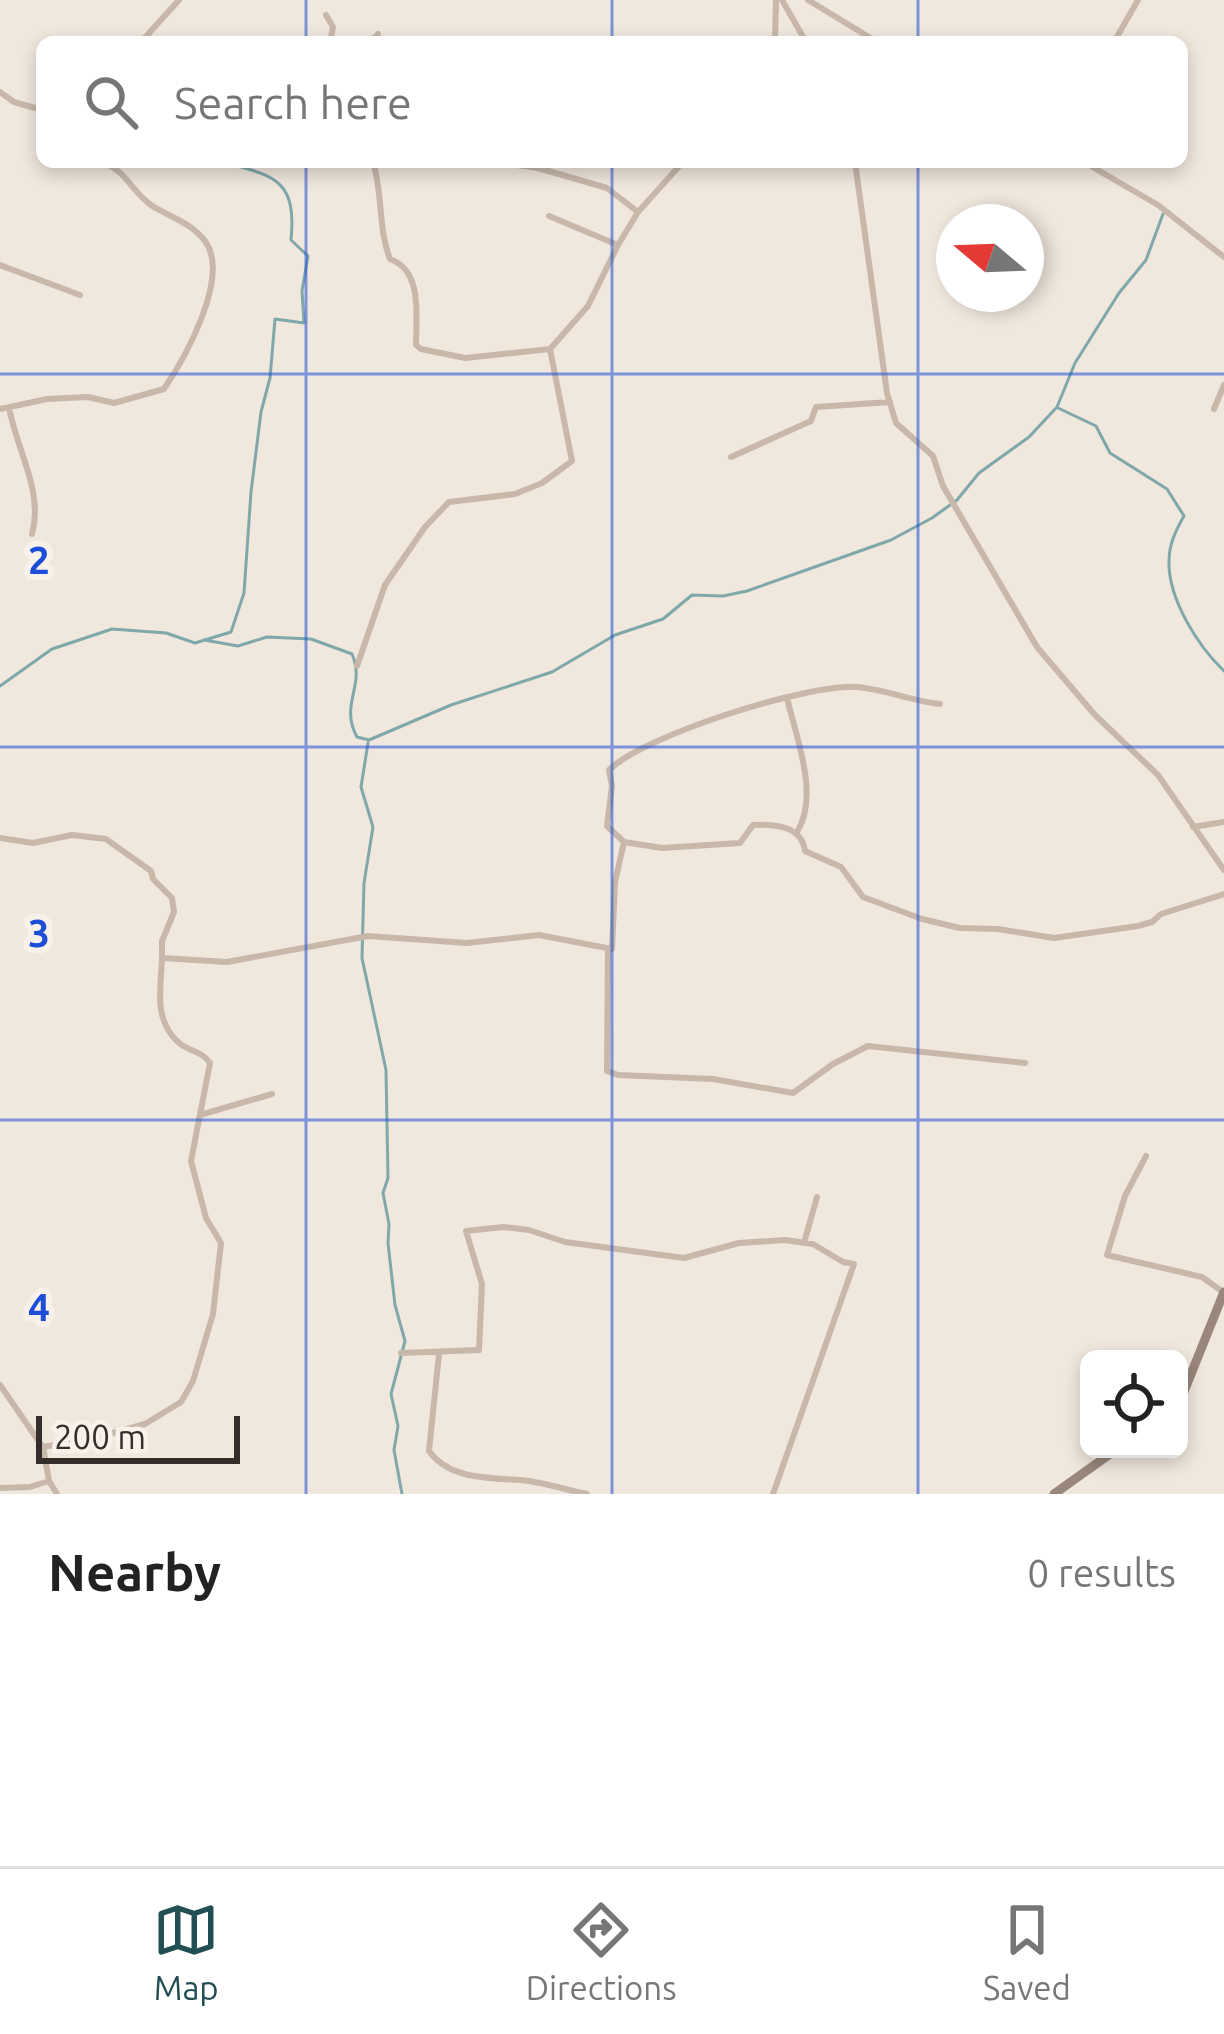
<!DOCTYPE html>
<html lang="en">
<head>
<meta charset="utf-8">
<style>
  :root { --surface:#fff; --page:#f6f6f6; --text:#222; --muted:#767676; --line:#e0e0e0; --accent:#224f53 }
  body { margin:0; font-family:Ubuntu,sans-serif; background:var(--page); color:var(--text) }
  .controls { position:absolute; right:36px; bottom:36px; display:grid; overflow:hidden; border-radius:18px; box-shadow:0 6px 18px #0003 }
  .controls button { width:108px; height:108px; display:grid; place-items:center; padding:0; border:0; border-bottom:3px solid var(--line); background:var(--surface); color:var(--text); font:60px sans-serif }
  .compass { position:absolute; left:936px; top:204px; width:108px; height:108px; border-radius:50%; background:var(--surface); box-shadow:0 6px 18px #0003; rotate:289deg }
  .scale { position:absolute; left:36px; bottom:30px; width:204px; box-sizing:border-box; padding-left:12px; border:6px solid #352d29; border-top:0; font-size:33px; line-height:42px; white-space:nowrap; color:#352d29; -webkit-text-stroke:9px #f8f1e9; paint-order:stroke }
  .list { margin:0; padding:0; list-style:none }
  h2 { display:flex; justify-content:space-between; align-items:center; height:156px; margin:0; padding:0 48px; font-size:51px }
  h2 small { font-size:39px; font-weight:400; color:var(--muted) }
  .icon { flex:none; width:66px; height:66px; fill:none; stroke:currentColor; stroke-width:2; stroke-linecap:round; stroke-linejoin:round }
  .map { position:relative; flex:none; width:1224px; height:1494px; overflow:hidden }
  .search { position:absolute; background:var(--surface); box-shadow:0 6px 18px #0003; left:36px; right:36px; top:36px; height:132px; display:flex; align-items:center; gap:30px; box-sizing:border-box; padding:0 42px; border-radius:18px; color:var(--muted); font-size:45px }
  .sheet { height:372px; background:var(--surface) }
  nav { display:flex; justify-content:space-around; align-items:center; box-sizing:border-box; height:168px; border-top:3px solid var(--line); background:var(--surface); font-size:33px; color:var(--muted) }
  nav a { display:grid; justify-items:center; gap:6px }
  nav .on { color:var(--accent) }
  .map>svg:first-child { display:block }
  .lines { fill:none; stroke-linecap:round; stroke-linejoin:round }
  .stream { stroke:#7fa8aa; stroke-width:3 }
  .minor { stroke:#c7b8aa; stroke-width:6 }
  .secondary { stroke:#9a877c; stroke-width:9 }
  .grid { fill:none; stroke:#1d4ed8; stroke-width:3; stroke-opacity:0.55 }
  .grid-label { font-size:39px; text-anchor:middle; font-weight:bold; fill:#1d4ed8; stroke:#f8f1e9; stroke-width:12; stroke-linejoin:round; paint-order:stroke }
</style>
</head>
<body>
<div class="map">
<svg width="1224" height="1494" viewBox="0 0 1224 1494">
  <rect width="100%" height="100%" fill="#f0e7dd"/>
  <g class="lines">
    <path class="stream" d="M 1058,408 L 1096,426 L 1110,453 L 1167,489 L 1184,516 C 1176,530 1169,544 1169,561 C 1168,599 1198,646 1224,671
      M 204,640 L 238,646 L 267,637 L 311,639 L 352,654 C 366,686 339,704 357,737 L 369,740 L 451,705 L 552,672 L 615,635 L 663,619 L 692,595 L 723,596 L 747,591 L 891,540 L 932,518 L 957,500 L 979,473 L 1029,437 L 1057,407 L 1075,363 L 1119,293 L 1146,260 L 1163,214
      M 0,686 L 52,649 L 112,629 L 166,633 L 195,643 L 231,632 L 244,593 L 251,492 L 261,412 L 270,378 L 275,319 L 304,323 L 302,291 L 308,256 L 291,240 C 297,179 274,176 223,162
      M 368,743 L 361,787 L 373,827 L 364,883 L 362,958 L 386,1070 L 388,1178 L 383,1193 L 389,1224 L 388,1243 L 395,1305 L 405,1341 L 391,1394 L 398,1426 L 394,1450 L 402,1494"/>
    <path class="minor" d="M 782,0 L 806,42
      M 808,0 L 877,42
      M 326,15 L 333,27 L 330,42
      M 141,42 L 179,0
      M 370,42 L 378,34
      M 775,42 L 776,0
      M 1114,42 L 1138,0
      M 0,92 L 14,102 L 42,110
      M 373,162 C 383,194 378,229 390,259 C 423,271 416,315 416,345 L 421,349 L 465,358 L 550,349 L 588,306 L 618,245
      M 497,162 L 538,168 L 607,188 L 638,212 L 683,162
      M 855,162 L 887,393 L 896,423 L 933,456 L 943,486 L 1037,647 L 1095,715 L 1158,775 L 1224,870
      M 1084,162 L 1158,205 L 1224,257
      M 549,216 L 618,245 L 638,212
      M 0,265 L 80,295
      M 9,407 C 16,449 44,491 32,534
      M 0,409 L 47,399 L 88,397 L 114,403 L 164,389 C 185,358 231,276 205,241 C 191,222 169,217 151,205 C 130,190 128,172 102,162
      M 1214,409 L 1224,385
      M 731,457 L 811,421 L 816,407 L 890,402
      M 357,666 L 385,585 L 425,527 L 449,502 L 515,494 L 542,483 L 572,461 L 550,349
      M 787,698 C 796,737 820,796 797,832
      M 1193,827 L 1224,822
      M 0,838 L 33,843 L 72,835 L 106,839 L 151,871 L 153,879 L 172,898 L 174,912 L 162,941 L 162,958
      M 624,842 L 607,826 L 612,786 L 609,770 C 645,735 806,684 857,687 C 884,689 911,701 940,704
      M 608,949 L 607,1071 L 618,1075 L 713,1079 L 793,1093 L 833,1064 L 868,1046 L 1025,1063
      M 200,1115 L 272,1094
      M 1146,1156 L 1125,1196 L 1107,1255 L 1202,1277 L 1223,1292
      M 804,1243 L 817,1197
      M 401,1353 L 479,1350 L 482,1284 L 466,1231 L 503,1227 L 529,1230 L 565,1242 L 684,1258 L 739,1243 L 785,1240 L 813,1244 L 843,1262 L 854,1264 L 773,1494
      M 439,1354 L 429,1451 C 451,1482 495,1477 529,1481 C 548,1484 568,1490 587,1494
      M 0,1385 L 42,1446
      M 49,1481 L 57,1494
      M 0,1488 L 30,1487 L 49,1481 L 43,1447 L 95,1438 L 145,1424 L 181,1402 L 193,1381 L 213,1314 L 221,1243 L 206,1218 L 191,1161 L 210,1063 C 201,1050 189,1052 178,1042 C 153,1019 161,988 162,958 L 227,962 L 368,936 L 467,943 L 539,935 L 612,949 L 615,882 L 624,842 L 662,848 L 740,843 L 753,825 C 775,824 802,826 805,851 L 841,867 L 863,897 L 922,919 L 960,928 L 998,929 L 1054,938 L 1138,926 L 1152,922 L 1161,914 L 1224,894"/>
    <path class="secondary" d="M 1179,1404 L 1224,1292
      M 1054,1494 L 1117,1449"/>
  </g>
  <path class="grid" d="M 306,0 L 306,42M 612,0 L 612,42M 918,0 L 918,42M 306,162 L 306,1494M 612,162 L 612,1494M 918,162 L 918,1494M 0,374 L 1224,374M 0,747 L 1224,747M 0,1120 L 1224,1120"/>
  <g class="grid-label">
    <text x="39" y="574">2</text>
    <text x="39" y="947">3</text>
    <text x="39" y="1321">4</text>
  </g>
</svg>
<div class="controls">
<button><svg class="icon" aria-label="locate" viewBox="0 0 24 24"><circle cx="12" cy="12" r="6"/><path d="M12 2v4M12 18v4M2 12h4M18 12h4"/></svg></button>
</div>
<svg class="compass" viewBox="-18 -18 36 36"><path d="M0-13l5 13h-10z" fill="#e53935"/><path d="M0 13l5-13h-10z" fill="#767676"/></svg>
<div class="scale">200 m</div>
<div class="search"><svg class="icon" aria-label="search" viewBox="0 0 24 24"><circle cx="10" cy="10" r="6"/><path d="M15 15l6 6"/></svg>Search here</div>
</div>
<section class="sheet">
<h2>Nearby<small>0 results</small></h2>
<ul class="list">
</ul>
</section>
<nav>
<a class="on"><svg class="icon" aria-label="map" viewBox="0 0 24 24"><path d="M3 6l6-2 6 2 6-2v14l-6 2-6-2-6 2zM9 4v14M15 6v14"/></svg>Map</a>
<a><svg class="icon" aria-label="directions" viewBox="0 0 24 24"><path d="M12 3l9 9-9 9-9-9zM9 14v-3h6M13 9l2 2-2 2"/></svg>Directions</a>
<a><svg class="icon" aria-label="saved" viewBox="0 0 24 24"><path d="M7 4h10v16l-5-4-5 4z"/></svg>Saved</a>
</nav>
</body>
</html>
